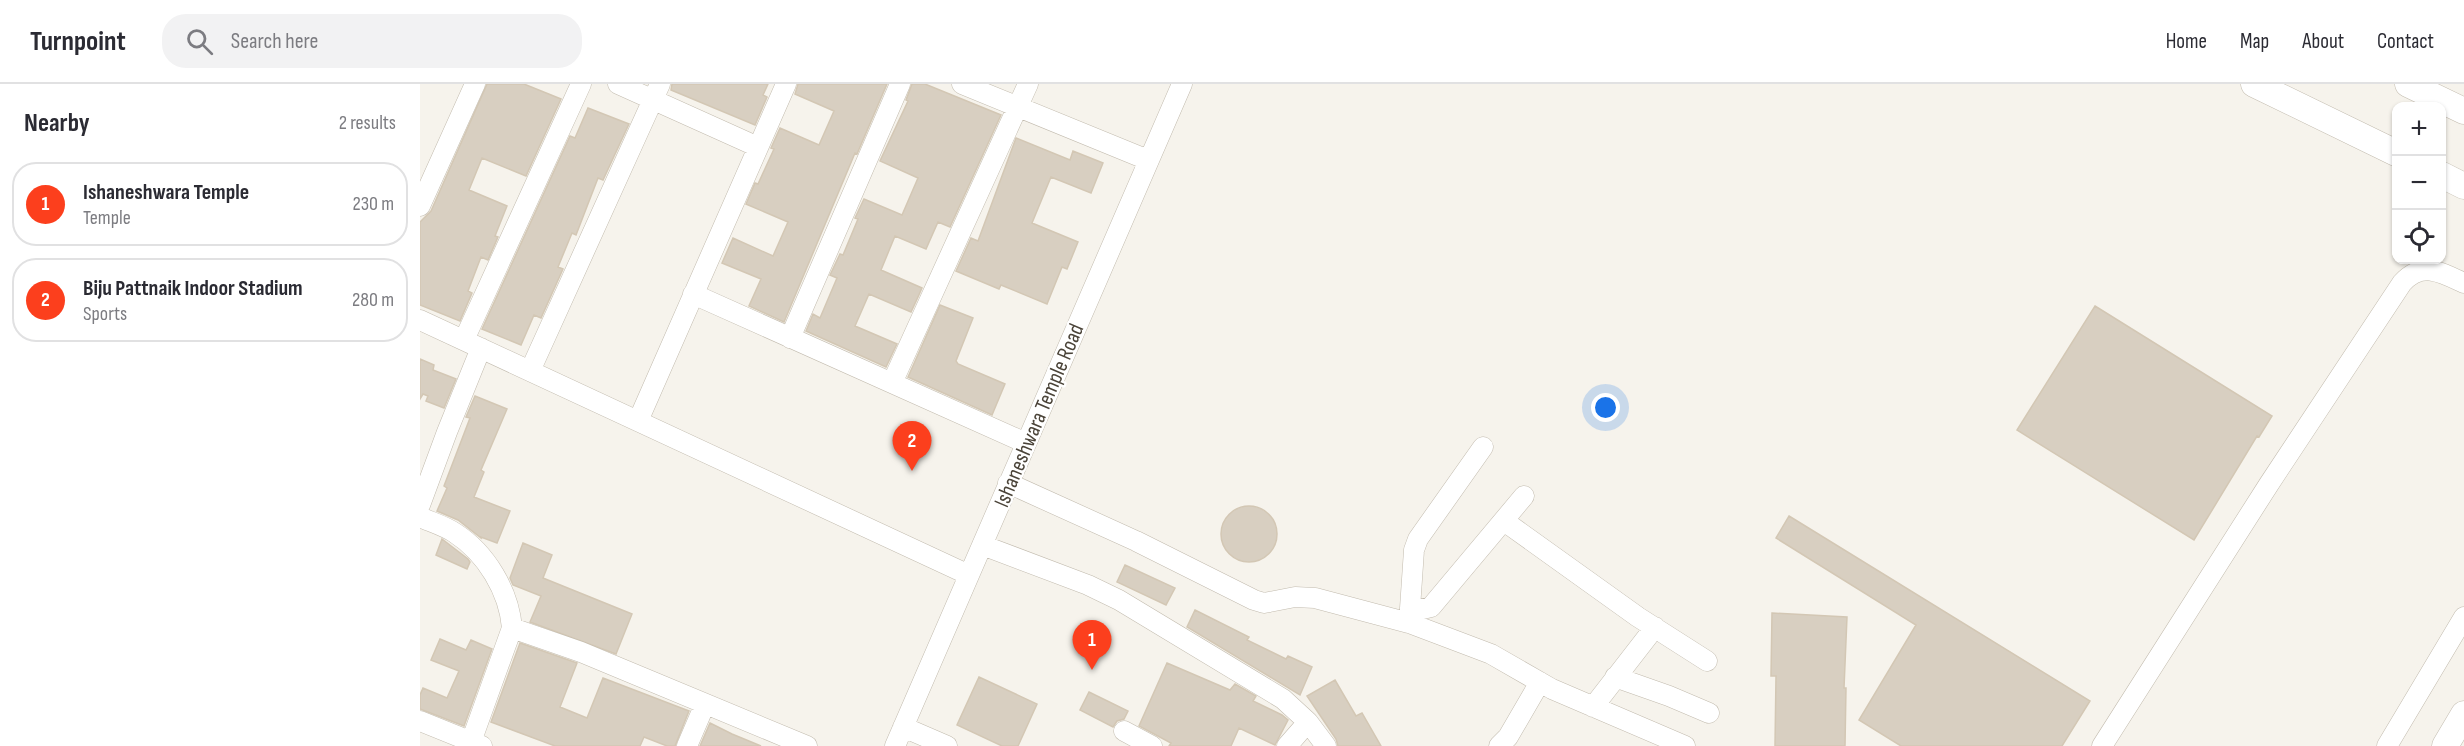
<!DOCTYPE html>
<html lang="en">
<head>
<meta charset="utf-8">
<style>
  :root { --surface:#fff; --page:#f2f2f3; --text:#2b2b33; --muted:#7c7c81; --line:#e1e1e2; --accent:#fc3f1d }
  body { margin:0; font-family:"Sofia Sans Condensed",sans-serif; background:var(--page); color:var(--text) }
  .controls { position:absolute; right:18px; top:18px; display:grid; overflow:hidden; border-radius:12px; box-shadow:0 2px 4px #0004 }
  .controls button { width:54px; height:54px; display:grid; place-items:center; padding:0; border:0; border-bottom:2px solid var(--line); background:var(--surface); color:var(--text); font:30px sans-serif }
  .you { position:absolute; left:1186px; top:324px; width:21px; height:21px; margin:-15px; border:4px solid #fff; border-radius:50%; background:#1a73e8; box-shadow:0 0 0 9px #1a73e833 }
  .badge { display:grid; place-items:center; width:39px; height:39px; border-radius:50%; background:var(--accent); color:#fff; font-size:20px; font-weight:700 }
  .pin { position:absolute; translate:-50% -50px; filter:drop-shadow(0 2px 3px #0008) }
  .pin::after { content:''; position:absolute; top:32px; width:21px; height:18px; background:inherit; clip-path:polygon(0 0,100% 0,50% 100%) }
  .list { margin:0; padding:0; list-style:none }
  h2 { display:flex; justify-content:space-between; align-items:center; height:78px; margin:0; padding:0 24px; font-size:26px }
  h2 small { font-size:20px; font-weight:400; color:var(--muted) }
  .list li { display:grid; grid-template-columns:39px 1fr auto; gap:18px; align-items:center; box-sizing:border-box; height:84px; margin:0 12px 12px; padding:0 12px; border:2px solid var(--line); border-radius:24px }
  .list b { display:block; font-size:22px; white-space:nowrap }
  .list p { margin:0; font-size:20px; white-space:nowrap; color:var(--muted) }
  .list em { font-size:20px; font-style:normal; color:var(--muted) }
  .icon { flex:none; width:33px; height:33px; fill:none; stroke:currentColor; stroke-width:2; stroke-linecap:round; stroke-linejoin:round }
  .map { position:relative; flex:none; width:2044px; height:662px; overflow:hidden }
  header { display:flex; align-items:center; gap:36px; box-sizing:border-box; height:84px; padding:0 30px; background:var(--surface); border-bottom:2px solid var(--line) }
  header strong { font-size:28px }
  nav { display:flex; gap:33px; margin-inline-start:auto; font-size:21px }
  .search { width:420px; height:54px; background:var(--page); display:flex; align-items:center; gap:15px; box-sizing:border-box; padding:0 21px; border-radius:24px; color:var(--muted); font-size:22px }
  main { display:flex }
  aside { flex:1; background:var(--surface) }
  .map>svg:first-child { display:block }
  .building { fill:#d8cfc1; stroke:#d3c7b4; stroke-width:1.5 }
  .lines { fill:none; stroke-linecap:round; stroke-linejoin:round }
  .minor-casing { stroke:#c2bbae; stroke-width:21 }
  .tertiary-casing { stroke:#c2bbae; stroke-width:27 }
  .minor { stroke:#fff; stroke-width:20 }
  .tertiary { stroke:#fff; stroke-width:26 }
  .labels { text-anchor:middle; stroke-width:4.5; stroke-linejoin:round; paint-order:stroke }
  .street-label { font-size:22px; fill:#4b4439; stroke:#fff }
</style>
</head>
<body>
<header>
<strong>Turnpoint</strong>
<div class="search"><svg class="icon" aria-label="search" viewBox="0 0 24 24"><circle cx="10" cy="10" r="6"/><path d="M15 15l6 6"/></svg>Search here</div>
<nav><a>Home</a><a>Map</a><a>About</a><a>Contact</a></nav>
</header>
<main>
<aside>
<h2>Nearby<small>2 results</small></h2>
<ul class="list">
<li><span class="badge">1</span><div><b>Ishaneshwara Temple</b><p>Temple</p></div><em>230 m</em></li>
<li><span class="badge">2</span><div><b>Biju Pattnaik Indoor Stadium</b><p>Sports</p></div><em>280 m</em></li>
</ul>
</aside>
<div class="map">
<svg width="2044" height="662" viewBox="0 0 2044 662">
  <rect width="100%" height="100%" fill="#f6f3ec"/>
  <path class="building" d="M 67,0 L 104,0 L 141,15 L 106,92 L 62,74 L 49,106 L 87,122 L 75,152 L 78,153 L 68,176 L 61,173 L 48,207 L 52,209 L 40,237 L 0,221 L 0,138 L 11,127 Z
    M 252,0 L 348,0 L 343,11 L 347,13 L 335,41 L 251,6 Z
    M 378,0 L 467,0 L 437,70 L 435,69 L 364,238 L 329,222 L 341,195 L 302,179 L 313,154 L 353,172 L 368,138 L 326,120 L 335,99 L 338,100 L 354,65 L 351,64 L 360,44 L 399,61 L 414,27 L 375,10 Z
    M 492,0 L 505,0 L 581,31 L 530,143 L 518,138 L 506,165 L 475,152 L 461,186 L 502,204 L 498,213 L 491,228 L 449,210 L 435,242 L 477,260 L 466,283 L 386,247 L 393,230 L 400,234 L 417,194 L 410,191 L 420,170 L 423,171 L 438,135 L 435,134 L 443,117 L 444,115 L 482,131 L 498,94 L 460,77 L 488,17 L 486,16 Z
    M 168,24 L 209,40 L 183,96 L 178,94 L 156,151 L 152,149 L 138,183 L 143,185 L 121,234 L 114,231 L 101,261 L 62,245 L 150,52 L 155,54 Z
    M 596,54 L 650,76 L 653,67 L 683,79 L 671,109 L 631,93 L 612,139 L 658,158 L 647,185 L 642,183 L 627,220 L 581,201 L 579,205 L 536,187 L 551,154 L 558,157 Z
    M 520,221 L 553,234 L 536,277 L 538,280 L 585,300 L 572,331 L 488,293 Z
    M 1675,222 L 1852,332 L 1839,353 L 1837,352 L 1774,456 L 1597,346 Z
    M 0,275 L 14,281 L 13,286 L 36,295 L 24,324 L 6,317 L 8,312 L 3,310 L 0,315 Z
    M 55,312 L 87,325 L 61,386 L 64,388 L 54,413 L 90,427 L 77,459 L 61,453 L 61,454 L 38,436 L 17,427 L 27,404 L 24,402 L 50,334 L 46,333 Z
    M801 450a28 28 0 1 1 56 0a28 28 0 1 1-56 0Z
    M 1369,432 L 1670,617 L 1642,662 L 1481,662 L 1439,636 L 1496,541 L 1356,454 Z
    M 22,455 L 48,475 L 50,478 L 47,485 L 16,471 Z
    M 103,459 L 132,471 L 123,494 L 212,530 L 196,570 L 110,538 L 121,512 L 93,501 L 90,494 Z
    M 705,481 L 755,504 L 746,521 L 697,498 Z
    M 775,526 L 829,553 L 827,556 L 866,575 L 868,572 L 892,583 L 880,611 L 767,543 Z
    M 1352,529 L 1427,533 L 1424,604 L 1426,604 L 1425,662 L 1355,662 L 1356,592 L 1351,592 Z
    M 20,555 L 46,566 L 51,556 L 72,565 L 44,642 L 0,625 L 0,611 L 3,604 L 27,614 L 39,587 L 11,576 Z
    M 100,559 L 157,579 L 140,623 L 167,634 L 183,594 L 269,627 L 255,662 L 247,662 L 224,653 L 220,662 L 135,662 L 71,638 Z
    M 747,579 L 810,606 L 815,600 L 836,612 L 833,617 L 862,631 L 868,636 L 855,661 L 819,644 L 811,662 L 749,662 L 751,659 L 719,642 Z
    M 559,593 L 617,620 L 598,662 L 582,662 L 537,641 Z
    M 915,596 L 936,632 L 942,629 L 961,662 L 918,662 L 916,655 L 887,612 Z
    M 669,608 L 708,627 L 704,635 L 697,637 L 693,643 L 660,626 Z
    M 290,639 L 312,650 L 341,662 L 280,662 Z"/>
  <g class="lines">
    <g class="minor-casing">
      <path id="minor" d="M 198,0 L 338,63
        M 542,0 L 728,76
        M 0,122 L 55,0
        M 273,210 L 606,359
        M 0,236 L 549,491
        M 370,254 L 480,0
        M 44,256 L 161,0
        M 110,287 L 240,0
        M 472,299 L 608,0
        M 218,337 L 366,0
        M 588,399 L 716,457 L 834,516 L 844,519 L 875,513 L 895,514 L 989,539 L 1071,570 L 1132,605 L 1265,662
        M 0,421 L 27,348 L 61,264
        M 0,433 C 11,438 25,442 35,449 C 66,469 89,507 92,544 L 51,658
        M 1084,437 L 1218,533 L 1287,577
        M 562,461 L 668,501 L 699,516 L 863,615 L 888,638 L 906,662
        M 990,528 L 1011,523 L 1104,412
        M 989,539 L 994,466 L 998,455 L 1063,363
        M 92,544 L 161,568 L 387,662
        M 1195,593 L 1249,612 L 1289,629
        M 1173,623 L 1235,543
        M 0,637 L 62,662
        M 483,643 L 527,662
        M 704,647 L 732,662
        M 267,662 L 285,620
        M 475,662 L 762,0
        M 867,662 L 888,638
        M 1079,662 L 1088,653 L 1120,598
        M 1682,662 L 1849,400 L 1982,199 C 2002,177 2021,188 2044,199
        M 1967,662 L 2044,533"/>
    </g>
    <g class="tertiary-casing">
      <path id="tertiary" d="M 1834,0 L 1976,69
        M 1988,0 L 2044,27
        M 2022,91 L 2044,102
        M 2025,662 L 2044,630"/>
    </g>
    <use href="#minor" class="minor"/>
    <use href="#tertiary" class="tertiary"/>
  </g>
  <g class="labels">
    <g class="street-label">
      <text transform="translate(618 331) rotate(-67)" y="8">Ishaneshwara Temple Road</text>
    </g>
  </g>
</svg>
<div class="controls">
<button>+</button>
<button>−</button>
<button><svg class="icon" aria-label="locate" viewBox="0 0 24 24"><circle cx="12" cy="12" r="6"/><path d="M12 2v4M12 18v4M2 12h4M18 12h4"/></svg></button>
</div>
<div class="you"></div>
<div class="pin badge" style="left:672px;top:586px">1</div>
<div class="pin badge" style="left:492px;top:387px">2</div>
</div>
</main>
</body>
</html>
